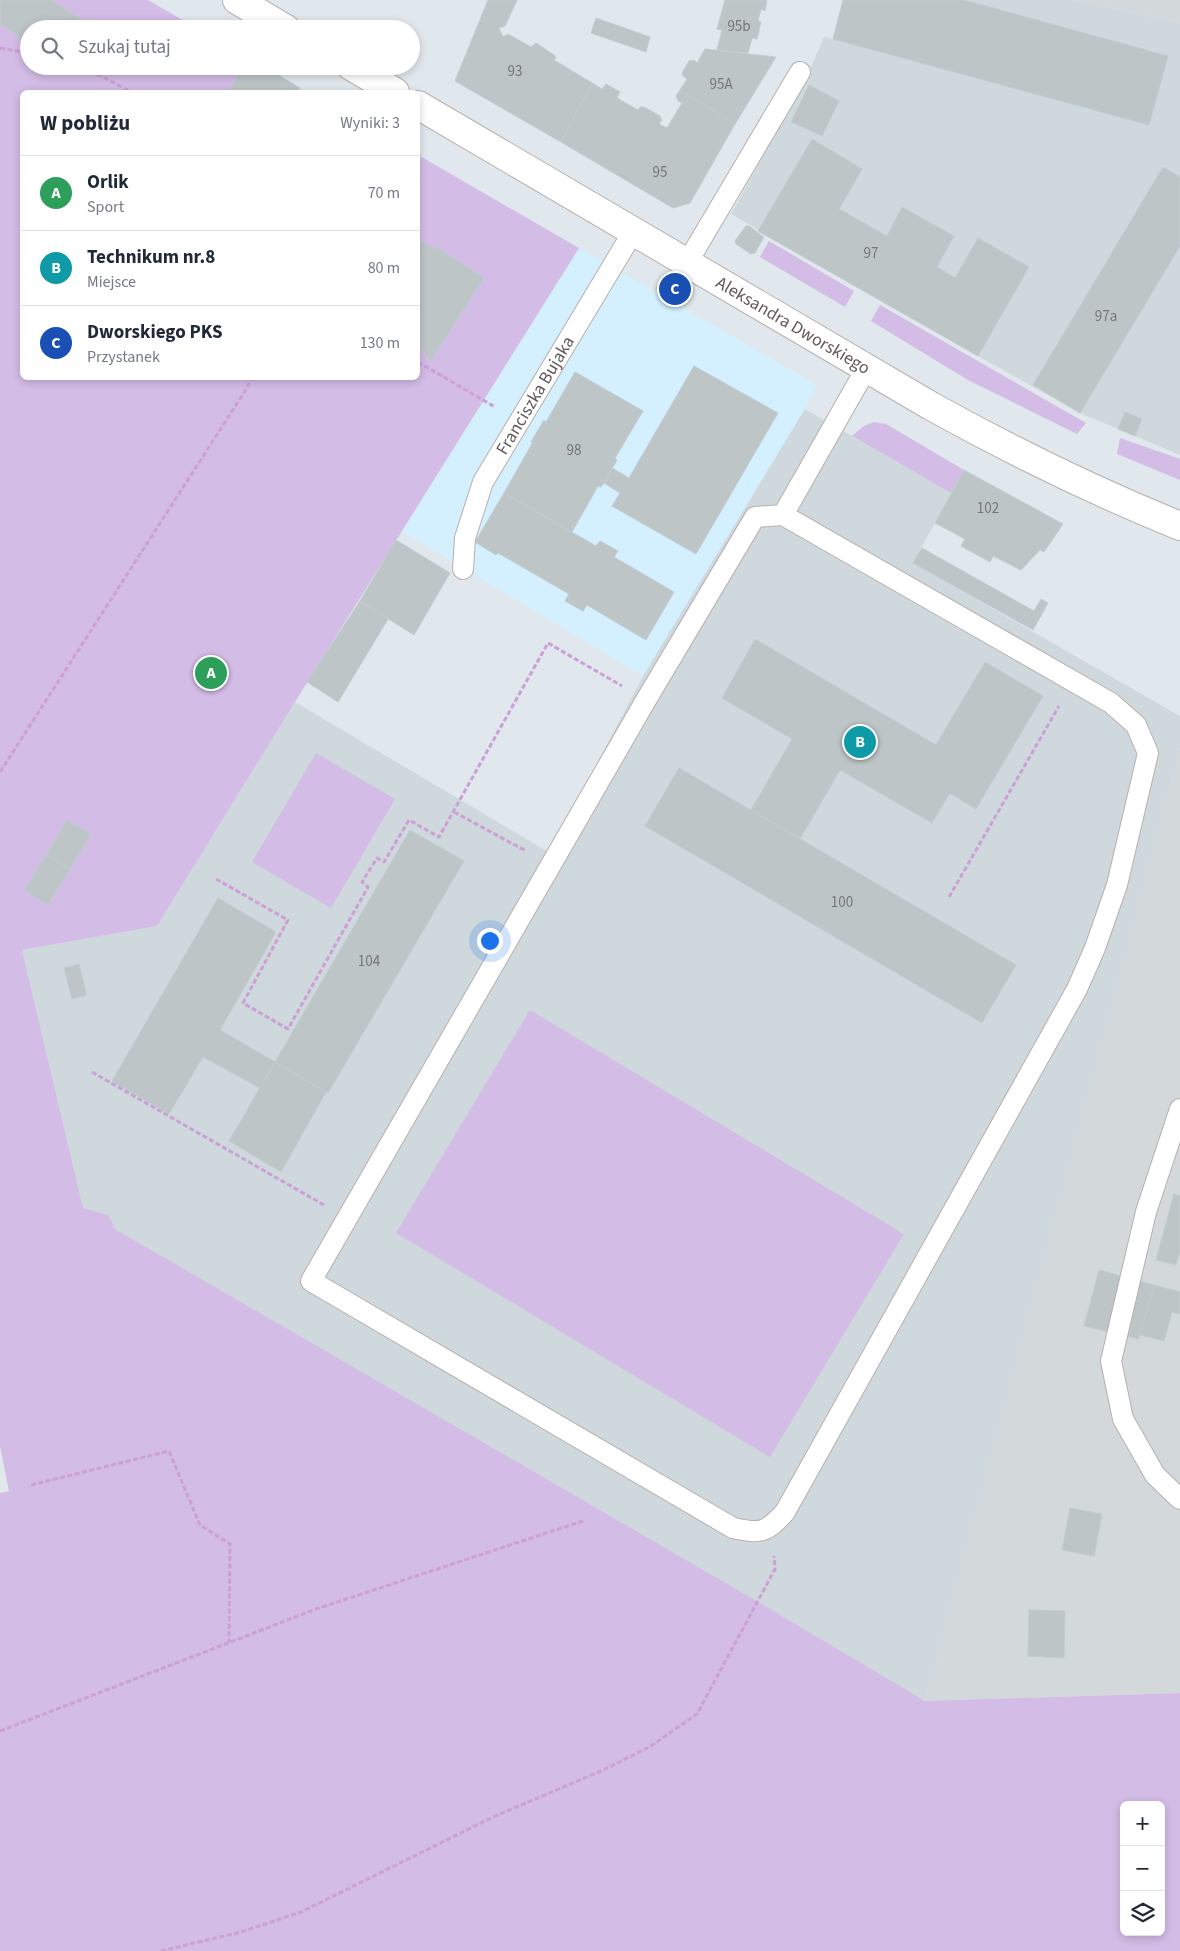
<!DOCTYPE html>
<html lang="pl">
<head>
<meta charset="utf-8">
<style>
  :root { --surface:#fff; --page:#f6f6f7; --text:#1f2937; --muted:#747a83; --line:#e0e1e3; --accent:#db2777 }
  body { margin:0; font-family:"Source Sans 3",sans-serif; background:var(--page); color:var(--text) }
  .controls { position:absolute; right:15px; bottom:15px; display:grid; overflow:hidden; border-radius:8px; box-shadow:0 2px 8px #0003 }
  .controls button { width:45px; height:45px; display:grid; place-items:center; padding:0; border:0; border-bottom:1px solid var(--line); background:var(--surface); color:var(--text); font:25px sans-serif }
  .you { position:absolute; left:489px; top:940px; width:18px; height:18px; margin:-12px; border:4px solid #fff; border-radius:50%; background:#1a73e8; box-shadow:0 0 0 8px #1a73e833 }
  .badge { display:grid; place-items:center; width:32px; height:32px; border-radius:50%; background:var(--accent); color:#fff; font-size:16px; font-weight:700 }
  .pin { position:absolute; translate:-50% -50%; border:2px solid #fff; box-shadow:0 1px 5px #0006 }
  .list { margin:0; padding:0; list-style:none }
  h2 { display:flex; justify-content:space-between; align-items:center; height:65px; margin:0; padding:0 20px; font-size:21px }
  h2 small { font-size:16px; font-weight:400; color:var(--muted) }
  .list li { display:grid; grid-template-columns:32px 1fr auto; gap:15px; align-items:center; box-sizing:border-box; height:75px; padding:0 20px; border-top:1px solid var(--line) }
  .list b { display:block; font-size:19px; white-space:nowrap }
  .list p { margin:0; font-size:16px; white-space:nowrap; color:var(--muted) }
  .list em { font-size:16px; font-style:normal; color:var(--muted) }
  .icon { flex:none; width:28px; height:28px; fill:none; stroke:currentColor; stroke-width:2; stroke-linecap:round; stroke-linejoin:round }
  .map { position:relative; flex:none; width:1180px; height:1951px; overflow:hidden }
  .search { position:absolute; background:var(--surface); box-shadow:0 2px 8px #0003; left:20px; top:20px; width:400px; height:55px; display:flex; align-items:center; gap:12px; box-sizing:border-box; padding:0 18px; border-radius:28px; color:var(--muted); font-size:19px }
  .panel { position:absolute; background:var(--surface); box-shadow:0 2px 8px #0003; left:20px; top:90px; width:400px; height:290px; border-radius:8px }
  .map>svg:first-child { display:block }
  .commercial { fill:#d4f0fe }
  .industrial { fill:#d3d8db }
  .education { fill:#cfd8dd }
  .green { fill:#d3bce5; fill-rule:evenodd }
  .building { fill:#bdc5c7; stroke:#bfcdd1 }
  .lines { fill:none; stroke-linecap:round; stroke-linejoin:round }
  .service-casing { stroke:#b7b0ae; stroke-width:22 }
  .tertiary-casing { stroke:#b7b0ae; stroke-width:30 }
  .path { stroke:#cd9fd7; stroke-width:3; stroke-dasharray:5 2.5; stroke-linecap:butt }
  .service { stroke:#fff; stroke-width:20 }
  .tertiary { stroke:#fff; stroke-width:28 }
  .labels { text-anchor:middle; stroke-width:4.5; stroke-linejoin:round; paint-order:stroke }
  .number-label { font-size:15px; fill:#797574 }
  .street-label { font-size:18px; fill:#625a59; stroke:#fff }
</style>
</head>
<body>
<div class="map">
<svg width="1180" height="1951" viewBox="0 0 1180 1951">
  <rect width="100%" height="100%" fill="#e0e8ed"/>
  <path class="commercial" d="M 579,248 L 817,385 L 805,409 L 643,676 L 401,531 Z"/>
  <path class="industrial" d="M 1073,0 L 1180,0 L 1180,23 Z
    M 1180,748 L 1180,1693 L 925,1701 L 1051,1226 Z"/>
  <path class="education" d="M 843,0 L 1073,0 L 1180,23 L 1180,455 L 1080,413 L 978,356 L 731,214 L 809,72 L 824,37 L 833,39 Z
    M 805,409 L 951,493 L 913,563 L 1180,716 L 1180,748 L 925,1701 L 115,1229 L 109,1215 L 83,1209 L 22,950 L 157,926 L 295,702 L 550,853 L 643,676 Z"/>
  <path class="green" d="M 0,0 L 148,0 L 198,29 L 29,29 L 29,66 L 243,66 L 228,92 L 22,92 L 22,378 L 418,378 L 418,155 L 579,248 L 295,702 L 157,926 L 22,950 L 83,1208 L 109,1215 L 115,1229 L 748,1596 L 925,1701 L 1180,1693 L 1180,1951 L 0,1951 L 0,1493 L 9,1491 L 0,1446 ZM 1124,1805 L 1161,1805 L 1161,1932 L 1124,1932 Z
    M 769,241 L 854,291 L 845,307 L 760,257 Z
    M 880,305 L 1086,423 L 1077,434 L 968,380 L 871,321 Z
    M 874,422 L 886,424 L 964,470 L 951,493 L 852,436 L 864,426 Z
    M 1120,438 L 1180,459 L 1180,480 L 1117,454 Z
    M 316,753 L 395,799 L 331,908 L 252,862 Z
    M 530,1010 L 904,1234 L 770,1457 L 396,1233 Z"/>
  <path class="building" d="M 0,0 L 52,0 L 96,29 L 29,29 L 29,40 L 16,39 L 18,36 L 0,24 Z
    M 488,0 L 517,0 L 505,26 L 499,28 L 503,37 L 508,34 L 531,47 L 536,43 L 554,55 L 556,57 L 554,60 L 592,83 L 561,142 L 455,81 Z
    M 725,0 L 767,0 L 765,11 L 761,9 L 758,21 L 761,22 L 757,39 L 752,38 L 748,53 L 717,50 L 722,30 L 717,29 Z
    M 843,0 L 964,0 L 1168,56 L 1149,125 L 833,39 Z
    M 596,18 L 650,37 L 646,52 L 591,33 Z
    M 705,49 L 776,57 L 735,124 L 680,90 L 687,79 L 683,76 L 682,73 L 689,61 L 694,60 L 697,63 Z
    M 243,66 L 263,66 L 300,88 L 297,92 L 228,92 Z
    M 592,83 L 602,89 L 606,84 L 620,92 L 617,98 L 638,110 L 640,107 L 644,107 L 660,116 L 662,120 L 659,124 L 667,128 L 682,103 L 678,101 L 676,96 L 680,90 L 735,124 L 690,203 L 673,208 L 561,142 Z
    M 809,85 L 839,101 L 822,136 L 791,122 Z
    M 812,139 L 862,169 L 839,209 L 887,236 L 902,207 L 954,236 L 937,267 L 955,278 L 978,238 L 1029,267 L 978,356 L 758,231 Z
    M 1163,167 L 1180,177 L 1180,246 L 1080,413 L 1033,385 Z
    M 746,226 L 749,226 L 764,237 L 755,253 L 751,254 L 736,244 L 735,241 Z
    M 418,239 L 435,250 L 437,247 L 484,278 L 430,362 L 418,341 Z
    M 694,366 L 778,413 L 696,554 L 612,506 L 620,493 L 604,483 L 612,468 L 629,478 Z
    M 575,372 L 643,411 L 615,458 L 617,460 L 604,483 L 601,487 L 598,486 L 572,532 L 504,493 L 533,442 L 531,442 L 544,420 L 546,422 Z
    M 1125,412 L 1142,419 L 1135,436 L 1118,429 Z
    M 964,470 L 1063,524 L 1044,552 L 1040,550 L 1021,570 L 993,556 L 990,562 L 961,546 L 965,539 L 935,523 Z
    M 504,493 L 596,546 L 600,541 L 618,551 L 614,557 L 674,592 L 646,640 L 587,605 L 583,611 L 565,601 L 569,594 L 498,553 L 496,555 L 475,542 Z
    M 396,540 L 450,573 L 414,635 L 360,601 Z
    M 922,548 L 1034,611 L 1041,599 L 1048,603 L 1033,630 L 913,563 Z
    M 360,601 L 388,619 L 338,702 L 307,682 Z
    M 755,639 L 936,745 L 985,662 L 1043,696 L 976,809 L 950,793 L 932,823 L 840,770 L 800,839 L 751,810 L 792,739 L 722,698 Z
    M 679,768 L 1016,965 L 982,1023 L 645,826 Z
    M 67,820 L 91,834 L 70,869 L 46,855 Z
    M 410,830 L 464,861 L 328,1093 L 275,1062 Z
    M 46,855 L 70,869 L 48,905 L 24,890 Z
    M 218,898 L 276,932 L 220,1030 L 275,1062 L 260,1088 L 203,1057 L 169,1114 L 112,1081 Z
    M 79,964 L 87,995 L 72,999 L 64,968 Z
    M 275,1062 L 326,1092 L 281,1172 L 229,1141 Z
    M 1174,1194 L 1180,1196 L 1180,1251 L 1176,1265 L 1156,1260 Z
    M 1099,1270 L 1154,1285 L 1139,1339 L 1084,1326 Z
    M 1154,1285 L 1180,1292 L 1180,1314 L 1172,1312 L 1164,1341 L 1140,1335 Z
    M 1070,1508 L 1102,1514 L 1094,1556 L 1062,1550 Z
    M 1029,1610 L 1065,1611 L 1064,1658 L 1028,1656 Z"/>
  <g class="lines">
    <g class="service-casing">
      <g id="service">
        <path d="M 687,263 L 800,72"/>
        <path d="M 783,515 L 1111,703 L 1136,725 L 1148,753 L 1117,885 L 1095,948 L 1077,989 L 785,1512 C 766,1533 761,1534 733,1528 L 311,1281 L 646,700 L 755,517 L 783,515 L 866,369"/>
        <path id="s1" d="M 463,569 L 465,538 L 483,482 L 633,232"/>
        <path d="M 1180,1109 L 1146,1212 L 1111,1361 L 1123,1419 L 1155,1475 L 1180,1499"/>
      </g>
    </g>
    <g class="tertiary-casing">
      <g id="tertiary">
        <path d="M 237,0 L 286,29"/>
        <path d="M 351,66 L 395,92"/>
        <path id="s2" d="M 418,105 L 931,406 C 1012,451 1094,491 1180,526"/>
      </g>
    </g>
    <path class="path" d="M 0,48 L 29,53
      M 76,66 L 99,75 L 132,92
      M 418,362 L 495,407
      M 0,772 L 245,391 L 252,378
      M 454,812 L 526,851
      M 216,879 L 288,920 L 243,1003 L 288,1029 L 368,887 L 362,882 L 377,858 L 384,862 L 409,820 L 439,837 L 548,643 L 622,686
      M 949,897 L 1059,706
      M 92,1072 L 324,1205
      M 31,1485 L 169,1451 L 200,1525 L 230,1544 L 229,1643
      M 0,1731 L 316,1609 L 583,1521
      M 161,1951 L 241,1932 L 301,1912 L 493,1817 L 601,1771 L 651,1746 L 697,1714 L 775,1569 L 774,1556"/>
    <use href="#service" class="service"/>
    <use href="#tertiary" class="tertiary"/>
  </g>
  <g class="labels">
    <g class="number-label">
      <text x="739" y="31">95b</text>
      <text x="515" y="76">93</text>
      <text x="721" y="89">95A</text>
      <text x="660" y="177">95</text>
      <text x="871" y="258">97</text>
      <text x="1106" y="321">97a</text>
      <text x="574" y="455">98</text>
      <text x="988" y="513">102</text>
      <text x="842" y="907">100</text>
      <text x="369" y="966">104</text>
    </g>
    <g class="street-label">
      <text dy="6" stroke="none"><textPath href="#s2" startOffset="435">Aleksandra Dworskiego</textPath></text>
      <text dy="6" stroke="none"><textPath href="#s1" startOffset="191">Franciszka Bujaka</textPath></text>
    </g>
  </g>
</svg>
<div class="controls">
<button>+</button>
<button>−</button>
<button><svg class="icon" aria-label="layers" viewBox="0 0 24 24"><path d="M12 4l9 5-9 5-9-5zM3 14l9 5 9-5"/></svg></button>
</div>
<div class="you"></div>
<div class="pin badge" style="left:211px;top:673px;background:#2e9e5b">A</div>
<div class="pin badge" style="left:860px;top:742px;background:#0f9aa8">B</div>
<div class="pin badge" style="left:675px;top:289px;background:#1a4fb4">C</div>
<div class="search"><svg class="icon" aria-label="search" viewBox="0 0 24 24"><circle cx="10" cy="10" r="6"/><path d="M15 15l6 6"/></svg>Szukaj tutaj</div>
<section class="panel">
<h2>W pobliżu<small>Wyniki: 3</small></h2>
<ul class="list">
<li><span class="badge" style="background:#2e9e5b">A</span><div><b>Orlik</b><p>Sport</p></div><em>70 m</em></li>
<li><span class="badge" style="background:#0f9aa8">B</span><div><b>Technikum nr.8</b><p>Miejsce</p></div><em>80 m</em></li>
<li><span class="badge" style="background:#1a4fb4">C</span><div><b>Dworskiego PKS</b><p>Przystanek</p></div><em>130 m</em></li>
</ul>
</section>
</div>
</body>
</html>
